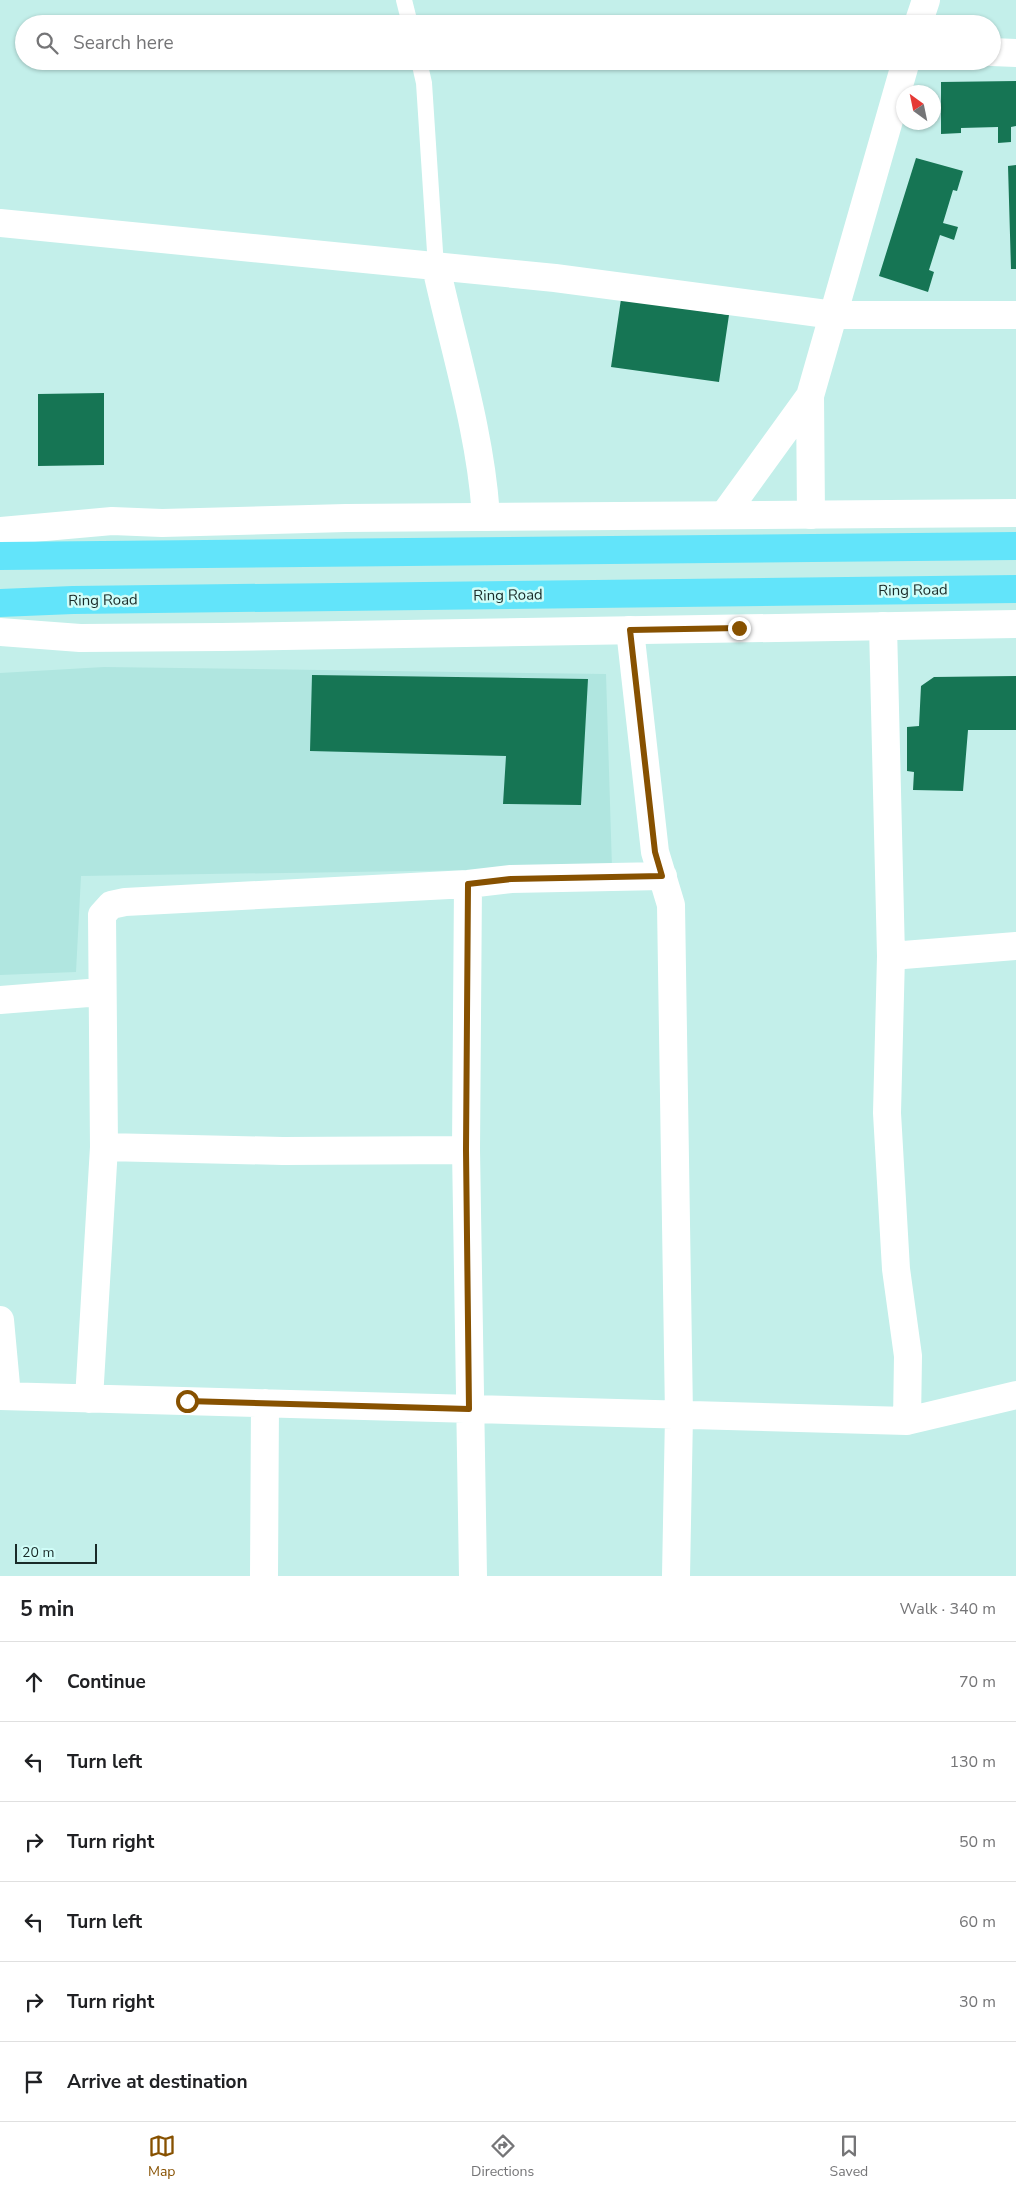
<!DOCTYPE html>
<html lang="en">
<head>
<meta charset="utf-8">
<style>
  :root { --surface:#fff; --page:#f2f2f2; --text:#202124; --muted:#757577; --line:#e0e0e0; --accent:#875100 }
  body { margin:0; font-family:"Nunito Sans",sans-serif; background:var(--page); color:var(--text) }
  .compass { position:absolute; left:896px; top:85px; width:45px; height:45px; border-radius:50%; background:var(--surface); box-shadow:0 1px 4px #0004; rotate:327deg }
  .scale { position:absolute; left:15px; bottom:12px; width:82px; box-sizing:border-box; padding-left:5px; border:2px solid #192a28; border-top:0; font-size:14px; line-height:18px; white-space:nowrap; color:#192a28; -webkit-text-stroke:4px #d0fdf8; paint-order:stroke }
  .stop { position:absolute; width:15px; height:15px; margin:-11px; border:4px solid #875100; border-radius:50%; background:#fff }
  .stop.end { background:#875100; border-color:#fff; box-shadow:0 1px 5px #0008 }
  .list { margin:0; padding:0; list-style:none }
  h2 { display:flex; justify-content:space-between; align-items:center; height:65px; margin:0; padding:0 20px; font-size:21px }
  h2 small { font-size:16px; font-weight:400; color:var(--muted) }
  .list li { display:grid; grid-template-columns:32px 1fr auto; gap:15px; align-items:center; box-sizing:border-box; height:80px; padding:0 20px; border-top:1px solid var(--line) }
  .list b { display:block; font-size:19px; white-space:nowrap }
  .list em { font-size:16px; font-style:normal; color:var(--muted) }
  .icon { flex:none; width:28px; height:28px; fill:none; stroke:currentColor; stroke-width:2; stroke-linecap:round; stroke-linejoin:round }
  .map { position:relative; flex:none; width:1016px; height:1576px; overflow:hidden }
  .search { position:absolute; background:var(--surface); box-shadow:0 1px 4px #0004; left:15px; right:15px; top:15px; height:55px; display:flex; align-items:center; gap:12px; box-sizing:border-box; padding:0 18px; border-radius:28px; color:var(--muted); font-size:19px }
  .sheet { height:545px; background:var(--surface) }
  nav { display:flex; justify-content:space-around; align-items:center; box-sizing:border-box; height:70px; border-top:1px solid var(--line); background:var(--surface); font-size:14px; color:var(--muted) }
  nav a { display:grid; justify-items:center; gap:2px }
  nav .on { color:var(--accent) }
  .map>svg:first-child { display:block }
  .built { fill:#b0e6e0 }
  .building { fill:#167554 }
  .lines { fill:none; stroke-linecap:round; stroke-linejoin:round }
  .service { stroke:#fff; stroke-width:16 }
  .minor { stroke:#fff; stroke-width:28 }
  .tertiary { stroke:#fff; stroke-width:28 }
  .trunk { stroke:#62e4fa; stroke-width:28 }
  .route { stroke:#875100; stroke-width:6 }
  .labels { text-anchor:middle; stroke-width:5; stroke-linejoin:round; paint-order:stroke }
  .street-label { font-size:15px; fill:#192a28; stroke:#d0fdf8 }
</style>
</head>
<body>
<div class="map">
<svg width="1016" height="1576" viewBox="0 0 1016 1576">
  <rect width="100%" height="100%" fill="#c3efea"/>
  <path class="built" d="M 104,667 L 606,674 L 612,868 L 81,876 L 76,972 L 0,975 L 0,673 Z"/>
  <path class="building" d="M 1016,81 L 1016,126 L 1011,127 L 1011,142 L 998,143 L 998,127 L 961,128 L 961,133 L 941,134 L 941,82 Z
    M 916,158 L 963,171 L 957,191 L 953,190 L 943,223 L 958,227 L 954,240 L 940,235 L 929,270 L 934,272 L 928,292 L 879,276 Z
    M 1016,165 L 1016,269 L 1011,269 L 1008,166 Z
    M 621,299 L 729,315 L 719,382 L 611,367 Z
    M 104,393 L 104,465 L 38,466 L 38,394 Z
    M 312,675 L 588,679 L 581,805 L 503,804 L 506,756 L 310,751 Z
    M 1016,676 L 1016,730 L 968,730 L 963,791 L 913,790 L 914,772 L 907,771 L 907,727 L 919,726 L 921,686 L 934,677 Z"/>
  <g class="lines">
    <path class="service" d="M 404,0 L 410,24
      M 419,61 L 424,83 L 436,267"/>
    <path class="minor" d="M 918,24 L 926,0
      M 992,52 L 1016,53
      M 0,223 L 555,278 L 834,315 L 1016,315
      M 436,267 C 454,349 481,433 486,517
      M 724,515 L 810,396
      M 811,515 L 810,396 L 906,61
      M 883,626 L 891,956 L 887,1113 L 896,1269 L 908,1356 L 907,1421
      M 630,630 L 655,852 L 671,905 L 679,1415 L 676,1576
      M 468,884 L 466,1150 L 473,1576
      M 891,956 L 1016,946
      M 0,1000 L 101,992
      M 104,1147 L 283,1151 L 466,1150
      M 0,1320 L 7,1396
      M 0,1396 L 907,1421 L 1016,1395
      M 89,1399 L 104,1147 L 102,915 L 111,905 L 125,902 L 468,884 L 511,879 L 663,876
      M 264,1576 L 265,1403"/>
    <path class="tertiary" d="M 0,531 L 112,521 L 162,523 L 346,518 L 1016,513
      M 0,632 L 80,638 L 221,637 L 1016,624"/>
    <path class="trunk" d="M 0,556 L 1016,546
      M 0,603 L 73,600 L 1016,589"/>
  </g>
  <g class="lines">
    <path class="route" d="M 187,1401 L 469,1409 L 466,1150 L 468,884 L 511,879 L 662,876 L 655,852 L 630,630 L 739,628"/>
  </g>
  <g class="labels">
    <g class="street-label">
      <text transform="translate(913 590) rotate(-1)" y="5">Ring Road</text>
      <text transform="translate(508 595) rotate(-1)" y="5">Ring Road</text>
      <text transform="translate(103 600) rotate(-1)" y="5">Ring Road</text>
    </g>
  </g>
</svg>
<svg class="compass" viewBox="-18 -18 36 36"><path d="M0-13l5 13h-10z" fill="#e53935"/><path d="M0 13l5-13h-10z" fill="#757577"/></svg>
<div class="scale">20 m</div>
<div class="stop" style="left:187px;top:1401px"></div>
<div class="stop end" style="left:739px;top:628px"></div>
<div class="search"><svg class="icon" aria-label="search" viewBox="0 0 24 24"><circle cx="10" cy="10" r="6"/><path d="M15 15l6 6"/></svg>Search here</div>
</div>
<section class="sheet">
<h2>5 min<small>Walk · 340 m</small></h2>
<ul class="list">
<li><svg class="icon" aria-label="ahead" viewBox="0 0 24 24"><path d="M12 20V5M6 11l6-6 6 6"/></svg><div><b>Continue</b></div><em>70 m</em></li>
<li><svg class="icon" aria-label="left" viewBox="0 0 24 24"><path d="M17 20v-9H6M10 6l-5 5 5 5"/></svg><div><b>Turn left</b></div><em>130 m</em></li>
<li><svg class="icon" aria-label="right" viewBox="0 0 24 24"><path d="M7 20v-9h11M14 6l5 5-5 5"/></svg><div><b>Turn right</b></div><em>50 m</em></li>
<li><svg class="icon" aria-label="left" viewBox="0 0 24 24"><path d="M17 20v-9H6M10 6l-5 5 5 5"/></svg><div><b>Turn left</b></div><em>60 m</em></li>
<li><svg class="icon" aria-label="right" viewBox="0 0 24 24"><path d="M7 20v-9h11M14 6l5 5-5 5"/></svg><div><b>Turn right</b></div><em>30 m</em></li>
<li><svg class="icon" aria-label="arrive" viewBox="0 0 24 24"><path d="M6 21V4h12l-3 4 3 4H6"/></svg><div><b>Arrive at destination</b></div></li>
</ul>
</section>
<nav>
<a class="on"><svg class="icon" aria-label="map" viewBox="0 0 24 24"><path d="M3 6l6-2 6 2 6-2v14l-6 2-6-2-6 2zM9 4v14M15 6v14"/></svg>Map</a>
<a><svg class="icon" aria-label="directions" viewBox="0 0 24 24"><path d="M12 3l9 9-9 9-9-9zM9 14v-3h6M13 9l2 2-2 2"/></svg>Directions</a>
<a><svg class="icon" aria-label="saved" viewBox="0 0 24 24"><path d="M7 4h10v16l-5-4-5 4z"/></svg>Saved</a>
</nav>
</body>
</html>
